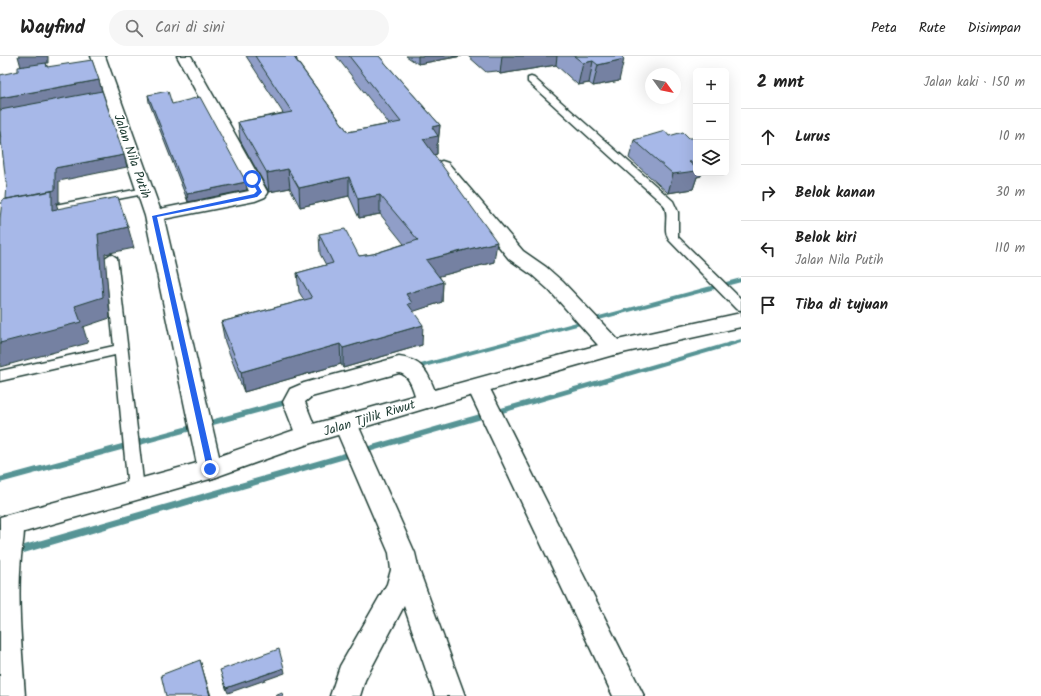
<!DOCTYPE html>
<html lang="id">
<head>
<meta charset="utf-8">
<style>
  :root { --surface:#fff; --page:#f6f6f6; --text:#222; --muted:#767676; --line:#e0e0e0 }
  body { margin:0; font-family:Kalam,sans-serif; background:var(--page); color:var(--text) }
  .controls { position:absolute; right:12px; top:12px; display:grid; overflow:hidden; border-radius:6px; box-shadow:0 4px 16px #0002 }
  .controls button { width:36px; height:36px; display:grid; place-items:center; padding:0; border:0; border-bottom:1px solid var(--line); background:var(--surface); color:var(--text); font:20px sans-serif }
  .compass { position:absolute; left:645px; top:12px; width:36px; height:36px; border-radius:50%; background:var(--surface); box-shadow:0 4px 16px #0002; rotate:123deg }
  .stop { position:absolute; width:12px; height:12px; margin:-9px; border:3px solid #2563eb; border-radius:50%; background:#fff }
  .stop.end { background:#2563eb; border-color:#fff; box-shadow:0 1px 4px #0008 }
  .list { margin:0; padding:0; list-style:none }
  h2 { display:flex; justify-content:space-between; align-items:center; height:52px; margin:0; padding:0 16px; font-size:17px }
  h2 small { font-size:13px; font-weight:400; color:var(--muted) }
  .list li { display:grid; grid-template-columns:26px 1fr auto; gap:12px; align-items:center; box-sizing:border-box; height:56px; padding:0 16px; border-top:1px solid var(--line) }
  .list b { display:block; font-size:15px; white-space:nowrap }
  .list p { margin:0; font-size:13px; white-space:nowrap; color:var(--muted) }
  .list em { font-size:13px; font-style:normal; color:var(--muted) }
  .icon { flex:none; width:22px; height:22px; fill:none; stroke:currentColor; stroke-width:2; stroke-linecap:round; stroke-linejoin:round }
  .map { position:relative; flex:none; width:741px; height:640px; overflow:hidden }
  header { display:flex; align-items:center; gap:24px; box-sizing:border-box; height:56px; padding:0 20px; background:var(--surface); border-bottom:1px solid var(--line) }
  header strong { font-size:19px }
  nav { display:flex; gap:22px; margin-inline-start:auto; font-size:14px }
  .search { width:280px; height:36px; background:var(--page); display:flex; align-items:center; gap:10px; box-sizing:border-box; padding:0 14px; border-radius:22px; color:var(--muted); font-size:15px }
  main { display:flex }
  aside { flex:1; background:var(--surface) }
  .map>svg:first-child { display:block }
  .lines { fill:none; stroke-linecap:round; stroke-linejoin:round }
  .stream { fill:#579495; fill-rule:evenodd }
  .lane-casing { stroke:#1f3d34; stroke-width:3 }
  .street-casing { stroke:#1f3d34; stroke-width:3 }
  .highway-casing { stroke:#1f3d34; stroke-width:3 }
  .lane { fill:#fff; fill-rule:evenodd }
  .street { fill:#fff; fill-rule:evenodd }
  .highway { fill:#fff; fill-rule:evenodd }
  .wall { fill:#909ec8; stroke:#1f3d34 }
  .shaded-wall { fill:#7581a2; stroke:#1f3d34 }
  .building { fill:#a7b8e8; stroke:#1f3d34 }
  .route { fill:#2563eb }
  .labels { text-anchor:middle; stroke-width:3; stroke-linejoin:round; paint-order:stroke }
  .street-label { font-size:13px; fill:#1f3d34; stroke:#fff }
</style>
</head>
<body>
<header>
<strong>Wayfind</strong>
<div class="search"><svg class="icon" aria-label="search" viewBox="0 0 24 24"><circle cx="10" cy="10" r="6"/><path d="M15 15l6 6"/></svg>Cari di sini</div>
<nav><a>Peta</a><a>Rute</a><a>Disimpan</a></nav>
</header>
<main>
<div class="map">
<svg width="741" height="640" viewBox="0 0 741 640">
  <rect width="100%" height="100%" fill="#fff"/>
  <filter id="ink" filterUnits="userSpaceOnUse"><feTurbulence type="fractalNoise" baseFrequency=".025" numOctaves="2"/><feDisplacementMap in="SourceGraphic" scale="8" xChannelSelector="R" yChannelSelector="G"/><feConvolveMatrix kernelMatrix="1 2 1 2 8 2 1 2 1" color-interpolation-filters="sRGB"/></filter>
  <g filter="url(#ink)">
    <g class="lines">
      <path class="stream" d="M 741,222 L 741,226 L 413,314 L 410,312 L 413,310 Z
        M 741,283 L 741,287 L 0,504 L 0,496 Z
        M 291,342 L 294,343 L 295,345 L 294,347 L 0,427 L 0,421 Z"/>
      <g class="lane-casing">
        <path id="lane" d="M 531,21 L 534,22 L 673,145 L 678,156 L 678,181 L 741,243 L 741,254 L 736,253 L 669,184 C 662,173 670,160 664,149 L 528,26 L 528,22 Z
          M 145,132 L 149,133 L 150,135 L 149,137 L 39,158 L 33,155 L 39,152 Z
          M 111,198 L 117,202 L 144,433 L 142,438 L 136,439 L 130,438 L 128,433 L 115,299 L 0,325 L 0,315 L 114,290 L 105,202 Z"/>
      </g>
      <g class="street-casing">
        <path id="street" d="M 91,0 L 105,0 L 160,153 L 249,135 L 177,0 L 191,0 L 268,137 L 265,141 L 255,145 L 164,163 L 222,413 L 219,420 L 210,423 L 201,420 L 198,413 L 145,160 Z
          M 442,105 L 448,107 L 523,195 L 546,211 L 563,226 L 621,287 L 624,292 L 621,297 L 613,299 L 605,297 L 549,234 L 532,219 L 509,203 L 434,110 L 436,107 Z
          M 399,301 C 426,304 430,322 438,344 L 435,350 L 427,352 L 419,350 C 414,340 412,319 399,317 L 311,341 L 305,346 L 318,379 L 314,385 L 306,388 L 298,385 L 283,346 L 290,333 L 304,327 Z
          M 478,323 L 486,325 L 489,331 L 644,640 L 613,640 L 467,331 L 470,325 Z
          M 346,360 L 354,363 L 358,369 L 415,497 L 419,514 L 465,640 L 435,640 L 404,550 L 365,624 L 360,640 L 330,640 L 340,610 L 387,528 L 391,514 L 389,497 L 334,369 L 338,363 Z
          M 12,459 L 21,462 C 27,474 22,488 21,501 C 17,547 22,594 25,640 L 0,640 L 0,468 L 3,462 Z"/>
      </g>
      <g class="highway-casing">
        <path id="highway" d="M 741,257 L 741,271 L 613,299 L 427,352 L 311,387 L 210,423 L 0,483 L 0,461 L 208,404 L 306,370 L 427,336 L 613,285 Z"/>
      </g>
      <use href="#lane" class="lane"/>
      <use href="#street" class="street"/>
      <use href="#highway" class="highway"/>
    </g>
    <path class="wall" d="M 246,0 L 296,0 L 297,5 L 348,76 L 389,68 L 336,0 L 379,0 L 440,69 L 438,87 L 437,88 L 437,98 L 434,99 L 494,206 L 439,220 L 443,226 L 442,246 L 413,255 L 422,289 L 343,312 L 341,308 L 244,336 L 225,286 L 221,266 L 304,244 L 299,236 L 297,217 L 326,209 L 320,198 L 319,178 L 359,200 L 373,198 L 404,188 L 380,158 L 359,162 L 349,140 L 300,151 L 290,132 L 269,136 L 240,84 L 238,66 L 283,57 Z
      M 406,0 L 462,0 L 418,8 Z
      M 468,0 L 621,0 L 619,25 L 593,30 L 589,27 L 578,29 L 556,9 L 500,18 L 497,15 L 486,16 Z
      M 148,39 L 172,48 L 246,126 L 247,134 L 188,146 L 149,46 Z
      M 634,84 L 701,120 L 697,121 L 693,133 L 668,137 L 629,102 Z"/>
    <path class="shaded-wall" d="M 18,0 L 48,0 L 48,7 L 46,7 L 50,18 L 21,11 Z
      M 286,0 L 296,0 L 297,5 Z
      M 418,0 L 462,0 L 418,8 Z
      M 502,0 L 557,0 L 556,9 L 500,18 Z
      M 624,3 L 619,25 L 593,30 L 598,9 Z
      M 593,5 L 589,27 L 578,29 L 583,7 Z
      M 99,24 L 102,36 L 0,55 L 0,42 Z
      M 440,69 L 438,87 L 437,88 L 437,98 L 422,102 L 423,83 L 432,71 Z
      M 0,75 L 4,87 L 0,88 Z
      M 124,99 L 127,111 L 59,125 L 59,147 L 56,147 L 59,156 L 6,143 L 55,112 Z
      M 696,105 L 696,117 L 702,117 L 701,120 L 697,121 L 693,133 L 668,137 L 673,118 L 689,106 Z
      M 288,113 L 290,132 L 269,136 L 267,117 Z
      M 349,121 L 349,140 L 300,151 L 299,132 Z
      M 246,126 L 247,134 L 188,146 L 187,138 Z
      M 380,139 L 380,158 L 359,162 L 358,143 Z
      M 128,171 L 134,192 L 105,198 L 110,262 L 83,271 L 88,287 L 0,311 L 0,287 L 75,250 L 98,178 Z
      M 497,186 L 494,206 L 425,224 L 426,204 Z
      M 443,226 L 442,246 L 412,256 L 411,267 L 406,238 Z
      M 423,269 L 422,289 L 343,312 L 343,292 Z
      M 340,288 L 341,308 L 244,336 L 241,316 Z
      M 200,604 L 203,615 L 211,640 L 210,640 Z
      M 284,612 L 285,617 L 228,637 L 226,632 Z"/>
    <path class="building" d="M 255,0 L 293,0 L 348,76 L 401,66 L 349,0 L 379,0 L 440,69 L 432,71 L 438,80 L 423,83 L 497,186 L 426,204 L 443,226 L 406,238 L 412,247 L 408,248 L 423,269 L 343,292 L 340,288 L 241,316 L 221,266 L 312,242 L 297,217 L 333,207 L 319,178 L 345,173 L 359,200 L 373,198 L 418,184 L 380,139 L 358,143 L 349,121 L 299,132 L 288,113 L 267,117 L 238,66 L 292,56 Z
      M 574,0 L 621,0 L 624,3 L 598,9 L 593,5 L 583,7 Z
      M 92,4 L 99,24 L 0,42 L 0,19 L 18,15 L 18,11 L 46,7 L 47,11 Z
      M 102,35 L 124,99 L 55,112 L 55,134 L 6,143 L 7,126 L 6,127 L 0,75 L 0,54 Z
      M 168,35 L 172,48 L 200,41 L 246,126 L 187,138 L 148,39 Z
      M 665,75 L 669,80 L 683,76 L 689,82 L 696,82 L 696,105 L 689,106 L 696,112 L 696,115 L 673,118 L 634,84 Z
      M 52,135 L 52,154 L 118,141 L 128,171 L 98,178 L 103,241 L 75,250 L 81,266 L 0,287 L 0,163 L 2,144 Z
      M 279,593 L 284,612 L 226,632 L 220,614 Z
      M 200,604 L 210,640 L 166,640 L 161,619 Z
      M 282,637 L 283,640 L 275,640 Z"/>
  </g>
  <path class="route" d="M 250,122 L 254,122 L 262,136 L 257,141 L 157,161 L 214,413 L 210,416 L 207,413 L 152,160 L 254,138 L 257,135 Z"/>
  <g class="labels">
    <g class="street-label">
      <text transform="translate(133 100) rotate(71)" y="5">Jalan Nila Putih</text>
      <text transform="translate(369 361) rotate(-17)" y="5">Jalan Tjilik Riwut</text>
    </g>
  </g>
</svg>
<div class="controls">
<button>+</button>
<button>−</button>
<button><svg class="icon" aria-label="layers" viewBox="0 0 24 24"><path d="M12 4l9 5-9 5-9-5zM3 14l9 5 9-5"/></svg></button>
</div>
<svg class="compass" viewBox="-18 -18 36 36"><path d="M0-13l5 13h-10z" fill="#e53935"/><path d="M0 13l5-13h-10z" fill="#767676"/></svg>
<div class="stop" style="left:252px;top:123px"></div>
<div class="stop end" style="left:210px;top:413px"></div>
</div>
<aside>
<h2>2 mnt<small>Jalan kaki · 150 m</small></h2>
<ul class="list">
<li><svg class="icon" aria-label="ahead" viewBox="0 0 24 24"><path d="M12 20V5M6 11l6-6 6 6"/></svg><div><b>Lurus</b></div><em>10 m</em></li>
<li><svg class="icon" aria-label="right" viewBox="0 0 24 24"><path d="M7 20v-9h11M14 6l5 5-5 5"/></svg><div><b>Belok kanan</b></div><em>30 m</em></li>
<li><svg class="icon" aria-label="left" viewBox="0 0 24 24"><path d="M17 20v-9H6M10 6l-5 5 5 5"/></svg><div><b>Belok kiri</b><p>Jalan Nila Putih</p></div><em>110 m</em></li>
<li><svg class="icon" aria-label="arrive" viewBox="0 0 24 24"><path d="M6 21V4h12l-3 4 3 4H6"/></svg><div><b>Tiba di tujuan</b></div></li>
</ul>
</aside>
</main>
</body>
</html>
